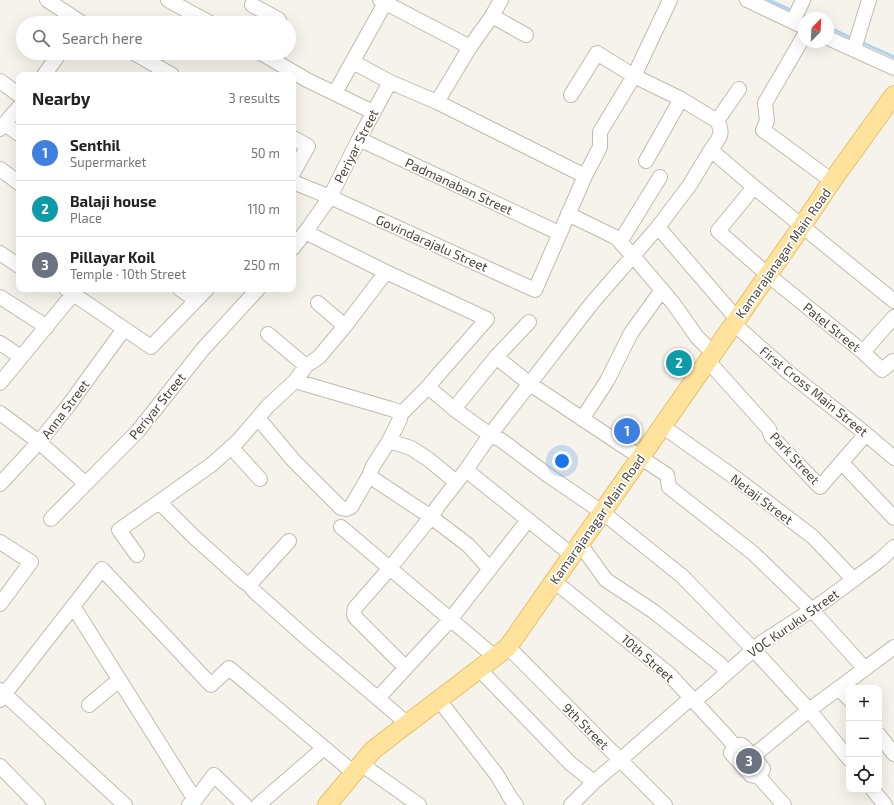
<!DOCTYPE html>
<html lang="en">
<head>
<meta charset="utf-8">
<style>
  :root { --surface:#fff; --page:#f2f2f2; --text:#222; --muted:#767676; --line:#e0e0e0; --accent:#fc3f1d }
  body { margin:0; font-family:"Exo 2",sans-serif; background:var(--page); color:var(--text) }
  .controls { position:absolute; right:12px; bottom:12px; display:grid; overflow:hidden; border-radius:8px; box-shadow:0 4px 16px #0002 }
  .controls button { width:36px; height:36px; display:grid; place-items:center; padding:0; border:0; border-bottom:1px solid var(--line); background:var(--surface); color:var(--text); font:20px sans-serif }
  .compass { position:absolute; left:798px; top:12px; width:36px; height:36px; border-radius:50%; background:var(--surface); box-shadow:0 4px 16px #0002; rotate:24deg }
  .you { position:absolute; left:562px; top:461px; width:14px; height:14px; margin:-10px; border:3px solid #fff; border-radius:50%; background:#1a73e8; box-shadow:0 0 0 6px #1a73e833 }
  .badge { display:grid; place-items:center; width:26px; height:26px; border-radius:50%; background:var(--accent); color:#fff; font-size:13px; font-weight:700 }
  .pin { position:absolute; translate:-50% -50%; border:2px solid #fff; box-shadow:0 1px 4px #0006 }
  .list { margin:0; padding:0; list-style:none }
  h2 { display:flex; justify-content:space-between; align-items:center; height:52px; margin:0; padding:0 16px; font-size:17px }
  h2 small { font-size:13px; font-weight:400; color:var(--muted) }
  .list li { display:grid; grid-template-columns:26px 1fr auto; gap:12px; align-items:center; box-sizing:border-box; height:56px; padding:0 16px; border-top:1px solid var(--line) }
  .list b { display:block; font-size:15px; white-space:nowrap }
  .list p { margin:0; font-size:13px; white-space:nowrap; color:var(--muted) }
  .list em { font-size:13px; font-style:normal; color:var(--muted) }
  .icon { flex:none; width:22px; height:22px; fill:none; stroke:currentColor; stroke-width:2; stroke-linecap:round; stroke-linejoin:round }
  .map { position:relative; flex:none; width:894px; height:805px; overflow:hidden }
  .search { position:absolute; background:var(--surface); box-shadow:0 4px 16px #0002; left:16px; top:16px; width:280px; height:44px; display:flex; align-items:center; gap:10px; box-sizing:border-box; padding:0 14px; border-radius:22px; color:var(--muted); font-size:15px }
  .panel { position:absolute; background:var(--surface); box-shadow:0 4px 16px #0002; left:16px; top:72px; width:280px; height:220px; border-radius:8px }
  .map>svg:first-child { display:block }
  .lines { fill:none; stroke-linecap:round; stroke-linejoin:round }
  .stream { stroke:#a9d4f2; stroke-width:3 }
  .minor-casing { stroke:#c2bbae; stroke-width:16 }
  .major-casing { stroke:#e6c16a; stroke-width:20 }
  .minor { stroke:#fff; stroke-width:14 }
  .major { stroke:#ffe39c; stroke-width:18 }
  .labels { text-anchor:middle; stroke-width:3.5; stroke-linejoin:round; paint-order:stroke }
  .street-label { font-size:13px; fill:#4b4439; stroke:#fff }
</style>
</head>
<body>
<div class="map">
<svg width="894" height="805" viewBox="0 0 894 805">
  <rect width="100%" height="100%" fill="#f6f3ec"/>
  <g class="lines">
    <path class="stream" d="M 769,0 L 793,11
      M 800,14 L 808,18
      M 828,27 L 854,39
      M 861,42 L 894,57"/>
    <g class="minor-casing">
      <path id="minor" d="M 47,0 L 82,23
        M 168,0 L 210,23
        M 380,0 L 470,47
        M 747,0 L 804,27
        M 252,5 L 278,19 L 279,20 L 278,23
        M 492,16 L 526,35
        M 793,21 L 803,0
        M 804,36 L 765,103 L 767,121 L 763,130 L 832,181
        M 828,38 L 894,68
        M 854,49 L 869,0
        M 134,53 L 172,75
        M 261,53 L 307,80 L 373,112
        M 353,62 L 390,82 L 437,102 L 585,176
        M 44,75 L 60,53
        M 0,81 L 19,95
        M 739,89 L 717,121 C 725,134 718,139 711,150 L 754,187
        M 335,93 L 385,3
        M 571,95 L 597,53 L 634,76 L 681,99 L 717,121
        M 437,102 L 470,47 L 492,16 L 501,0
        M 5,124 L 19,134
        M 0,129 L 19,107
        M 293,138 L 308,146 L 293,173
        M 359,139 L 559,233
        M 646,161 L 681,99
        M 0,169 L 19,183
        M 293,182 L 330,197 L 535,290 L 585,176 L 600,147 L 600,132 L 634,76 L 670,0
        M 568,214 L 617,238 L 620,242 L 633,256 L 673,303 L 697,337 L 713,353
        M 658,227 L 737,319
        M 305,232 L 386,272 L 487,319 L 431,383 L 428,387 L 401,414
        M 620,242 L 660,177
        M 293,248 L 307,230 L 330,197 L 359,139 L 390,82
        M 0,253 L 19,266
        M 66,289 L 151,347 L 207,289
        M 180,289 L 196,300
        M 0,297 L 47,327
        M 894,301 L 754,187 L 718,231 L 768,275 L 863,352 L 882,370 L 893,361 L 894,362
        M 318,303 L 345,326
        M 734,324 L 789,373 L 866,434 L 894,458
        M 0,343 L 21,357
        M 863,352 L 894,317
        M 496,357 L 530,384 L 667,475 L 669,487 L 753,553 L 812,610 L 865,669
        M 708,361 L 769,429 L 771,436 L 820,487 L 866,434
        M 306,366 L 319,357 L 345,326 L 386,272
        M 0,383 L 73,294
        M 428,387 L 454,409 L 490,435 L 501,440 L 549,476 L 602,512 L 682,576 L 754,650 L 809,710 L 849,759
        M 454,409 L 496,357 L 529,322
        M 0,413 L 39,442 L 86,484
        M 258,418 L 294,461 L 341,508 L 346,509 L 351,507 L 369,476 L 373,466 L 389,441 L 400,419 L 401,414 L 397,411 L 391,409 L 295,381
        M 582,419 L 607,381 L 631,333 L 662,290
        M 662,426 L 737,479 L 813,537 L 854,580
        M 389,441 L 411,448 L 428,459 L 456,482
        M 231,447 L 260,479
        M 842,463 L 894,518
        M 466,470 L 572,555
        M 369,476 L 431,517 L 390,568 L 355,608 C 354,613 353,615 356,618 L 406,668
        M 0,484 L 39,442 L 68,406 L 124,329
        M 159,502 L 211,465 L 238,441 L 268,406 L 295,381 L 306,366 L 268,334
        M 51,519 L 138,431 L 203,349 L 258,289
        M 341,527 L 495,657
        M 0,542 L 31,562 L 0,604
        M 580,544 L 606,580 L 653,611 L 720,664 L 727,672
        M 137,555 L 119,530 L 159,502 L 193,536 L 243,581 L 249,585 L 255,592 L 310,641 L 408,724
        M 490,569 L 468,545 L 431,517 L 438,506 L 466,470 L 490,435 L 592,303 L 658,227 L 689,186 L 711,150
        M 554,581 L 669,674 L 727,737 L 734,745 L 731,753 L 751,775 L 759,777 L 784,805
        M 249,585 L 289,541
        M 73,606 L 195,800
        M 508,647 L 665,805
        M 479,669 L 571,764 L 594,782
        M 839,688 L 849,699
        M 0,690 L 125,805
        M 378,698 L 450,620 L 528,520
        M 0,700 L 102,569 L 211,685 L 229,668 L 354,773
        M 439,700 L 497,775 L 510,797 L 516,805
        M 695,701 L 761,643 L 812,610 L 845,586 L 880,560 L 894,547
        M 89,705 L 119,680
        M 879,735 L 894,754
        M 734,745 L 742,745 L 753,756 L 763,769 L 759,777
        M 753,756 L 809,710 L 839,688 L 894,647
        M 361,764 L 419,805
        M 0,766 L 38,805
        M 873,790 L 885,805
        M 189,805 L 195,800 L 214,775 L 245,805
        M 258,805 L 324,748
        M 571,805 L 594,782 L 620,760 L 691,698"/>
    </g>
    <g class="major-casing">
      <path id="major" d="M 327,805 L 373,750 L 508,647 L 802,226 L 832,181 L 894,95"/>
    </g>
    <use href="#minor" class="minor"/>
    <use href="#major" class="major"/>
  </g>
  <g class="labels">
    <g class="street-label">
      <text transform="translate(356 146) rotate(-63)" y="5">Periyar Street</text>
      <text transform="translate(459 186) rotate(25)" y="5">Padmanaban Street</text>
      <text transform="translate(432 243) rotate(24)" y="5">Govindarajalu Street</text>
      <text transform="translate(783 253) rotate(-55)" y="5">Kamarajanagar Main Road</text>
      <text transform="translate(832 327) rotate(39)" y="5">Patel Street</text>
      <text transform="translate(814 391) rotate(39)" y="5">First Cross Main Street</text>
      <text transform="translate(157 406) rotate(-51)" y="5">Periyar Street</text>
      <text transform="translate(65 409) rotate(-53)" y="5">Anna Street</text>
      <text transform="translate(795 458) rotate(47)" y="5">Park Street</text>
      <text transform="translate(762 499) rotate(37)" y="5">Netaji Street</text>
      <text transform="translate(597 519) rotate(-55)" y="5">Kamarajanagar Main Road</text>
      <text transform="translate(793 623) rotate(-35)" y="5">VOC Kuruku Street</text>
      <text transform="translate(648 658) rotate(41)" y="5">10th Street</text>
      <text transform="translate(586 726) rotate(45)" y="5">9th Street</text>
    </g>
  </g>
</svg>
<div class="controls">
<button>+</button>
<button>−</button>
<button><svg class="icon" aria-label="locate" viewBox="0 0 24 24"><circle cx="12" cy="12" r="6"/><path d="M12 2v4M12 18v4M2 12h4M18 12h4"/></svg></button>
</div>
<svg class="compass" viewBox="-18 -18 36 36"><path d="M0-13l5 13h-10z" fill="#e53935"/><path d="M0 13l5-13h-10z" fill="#767676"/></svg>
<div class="you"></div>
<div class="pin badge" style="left:627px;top:431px;background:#3f7fe0">1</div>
<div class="pin badge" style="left:679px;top:363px;background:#0f9aa8">2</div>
<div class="pin badge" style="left:749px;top:761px;background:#6b7280">3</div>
<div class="search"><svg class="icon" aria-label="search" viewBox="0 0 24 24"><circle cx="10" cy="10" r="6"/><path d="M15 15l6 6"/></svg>Search here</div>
<section class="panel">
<h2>Nearby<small>3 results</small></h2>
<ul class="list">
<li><span class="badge" style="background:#3f7fe0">1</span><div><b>Senthil</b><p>Supermarket</p></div><em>50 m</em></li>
<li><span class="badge" style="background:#0f9aa8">2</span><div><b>Balaji house</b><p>Place</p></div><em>110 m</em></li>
<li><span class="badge" style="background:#6b7280">3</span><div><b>Pillayar Koil</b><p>Temple · 10th Street</p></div><em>250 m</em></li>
</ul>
</section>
</div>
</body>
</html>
